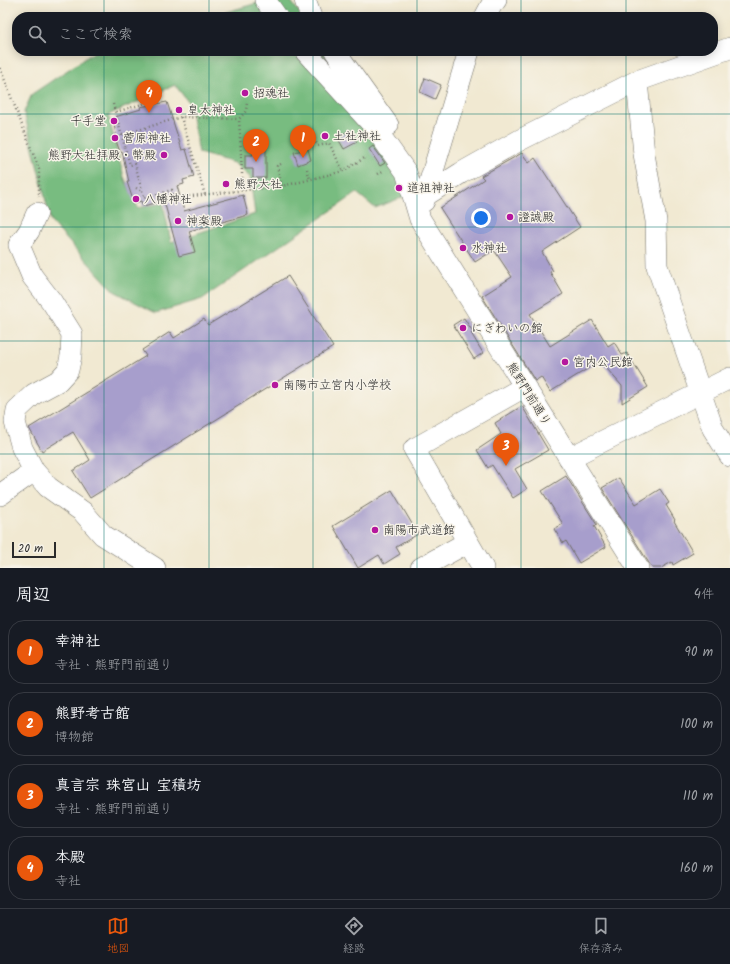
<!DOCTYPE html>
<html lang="ja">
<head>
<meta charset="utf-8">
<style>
  :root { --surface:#171b24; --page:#242831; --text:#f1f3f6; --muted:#9ea1a6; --line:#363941; --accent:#ea580c }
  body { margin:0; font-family:Kalam,"Klee One",sans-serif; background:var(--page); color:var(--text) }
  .scale { position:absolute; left:12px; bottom:10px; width:44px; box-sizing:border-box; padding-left:4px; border:2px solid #2b2b2b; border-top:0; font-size:11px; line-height:14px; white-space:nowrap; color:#2b2b2b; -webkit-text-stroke:3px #f7f3e8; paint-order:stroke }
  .you { position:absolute; left:481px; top:218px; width:14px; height:14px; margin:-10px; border:3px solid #fff; border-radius:50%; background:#1a73e8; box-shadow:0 0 0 6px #1a73e833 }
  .badge { display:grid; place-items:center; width:26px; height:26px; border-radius:50%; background:var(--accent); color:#fff; font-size:13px; font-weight:700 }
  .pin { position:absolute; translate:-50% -33px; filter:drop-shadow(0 1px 2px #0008) }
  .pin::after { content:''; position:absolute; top:21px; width:14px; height:12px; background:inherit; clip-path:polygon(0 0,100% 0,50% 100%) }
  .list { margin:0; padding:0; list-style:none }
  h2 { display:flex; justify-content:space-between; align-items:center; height:52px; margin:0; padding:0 16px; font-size:17px }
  h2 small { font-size:13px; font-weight:400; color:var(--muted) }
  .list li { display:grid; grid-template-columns:26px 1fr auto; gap:12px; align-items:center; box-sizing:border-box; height:64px; margin:0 8px 8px; padding:0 8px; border:1px solid var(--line); border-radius:16px }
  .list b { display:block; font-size:15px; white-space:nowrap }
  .list p { margin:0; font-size:13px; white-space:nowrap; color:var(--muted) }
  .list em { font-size:13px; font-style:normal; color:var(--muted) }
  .icon { flex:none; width:22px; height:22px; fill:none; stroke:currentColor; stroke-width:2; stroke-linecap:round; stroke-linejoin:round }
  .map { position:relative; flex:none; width:730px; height:568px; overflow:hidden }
  .search { position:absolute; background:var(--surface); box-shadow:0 2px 10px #0003; left:12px; right:12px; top:12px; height:44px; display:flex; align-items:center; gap:10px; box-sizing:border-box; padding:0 14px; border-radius:16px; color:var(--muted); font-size:15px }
  .sheet { height:340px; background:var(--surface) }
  nav { display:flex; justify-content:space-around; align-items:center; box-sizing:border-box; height:56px; border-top:1px solid var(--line); background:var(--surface); font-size:11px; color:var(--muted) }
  nav a { display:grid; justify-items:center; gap:2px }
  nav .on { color:var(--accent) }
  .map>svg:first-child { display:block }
  .forest { fill:#78bc80; stroke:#527456; fill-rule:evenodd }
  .building { fill:#a79ecc }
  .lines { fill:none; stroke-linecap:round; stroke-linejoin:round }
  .minor-casing { stroke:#706e65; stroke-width:22 }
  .path { stroke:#706e65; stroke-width:2.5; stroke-dasharray:1 3; stroke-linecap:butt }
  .minor { stroke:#fff; stroke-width:21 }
  .grid { fill:none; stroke:#0f766e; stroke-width:1; stroke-opacity:0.55 }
  .poi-dot { fill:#b5179e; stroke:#f7f3e8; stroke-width:1.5 }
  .labels { text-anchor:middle; stroke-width:3; stroke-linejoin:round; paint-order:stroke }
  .poi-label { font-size:12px; fill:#2b2b2b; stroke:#f7f3e8; text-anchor:start }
  .street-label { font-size:12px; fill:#2b2b2b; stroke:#f7f3e8 }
</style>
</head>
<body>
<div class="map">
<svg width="730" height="568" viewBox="0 0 730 568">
  <rect width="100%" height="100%" fill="#f7f3e8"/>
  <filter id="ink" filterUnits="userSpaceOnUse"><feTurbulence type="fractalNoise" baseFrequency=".025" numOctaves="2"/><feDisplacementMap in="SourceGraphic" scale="8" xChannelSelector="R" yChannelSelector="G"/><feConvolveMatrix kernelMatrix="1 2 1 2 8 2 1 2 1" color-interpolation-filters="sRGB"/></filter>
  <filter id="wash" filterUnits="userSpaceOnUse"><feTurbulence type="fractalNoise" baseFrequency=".012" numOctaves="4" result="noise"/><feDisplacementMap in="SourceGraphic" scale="16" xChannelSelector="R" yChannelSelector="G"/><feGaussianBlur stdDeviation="0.9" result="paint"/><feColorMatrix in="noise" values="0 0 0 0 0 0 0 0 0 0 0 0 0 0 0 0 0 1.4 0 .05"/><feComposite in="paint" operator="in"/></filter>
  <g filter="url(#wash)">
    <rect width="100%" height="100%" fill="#f1e9d2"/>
    <path class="forest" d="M 268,0 L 290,0 L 303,17 L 209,17 Z
      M 96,51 L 329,51 L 421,190 L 375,208 L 357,193 L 202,299 L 156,313 L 114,291 L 51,222 L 24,112 L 32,94 ZM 175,85 L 189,103 L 199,153 L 234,163 L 250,177 L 255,214 L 171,242 L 163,203 L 138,208 L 124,177 L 108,115 Z"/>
    <g id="blocks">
      <path class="building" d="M 425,78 L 441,85 L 435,99 L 420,92 Z
        M 167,102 L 182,150 L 186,149 L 194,177 L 183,180 L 184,184 L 177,186 L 184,211 L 243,195 L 248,215 L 189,231 L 195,252 L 179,256 L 164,201 L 143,206 L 141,201 L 134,203 L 127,182 L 129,182 L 122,151 L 120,152 L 114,135 L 116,134 L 113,120 L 116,119 L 115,117 L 141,109 L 140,107 Z
        M 350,130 L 357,142 L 344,149 L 337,137 Z
        M 373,146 L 385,163 L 380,166 L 369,149 Z
        M 253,148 L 266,148 L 266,178 L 253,178 L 253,169 L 245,169 L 245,155 L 253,155 Z
        M 308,149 L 311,160 L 298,165 L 294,152 Z
        M 522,153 L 529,163 L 535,158 L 580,227 L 542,252 L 553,271 L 550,272 L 563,294 L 530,314 L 550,346 L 592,320 L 608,346 L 614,342 L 622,355 L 627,353 L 648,387 L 622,403 L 622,386 L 600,361 L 550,392 L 541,377 L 535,381 L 482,296 L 512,277 L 494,250 L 475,262 L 440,208 L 484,179 L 481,176 Z
        M 288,276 L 333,347 L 90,498 L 73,471 L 90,460 L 73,432 L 42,451 L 29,428 L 146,356 L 142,350 L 170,332 L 174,338 L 204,319 L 208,325 Z
        M 464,318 L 473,332 L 471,333 L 483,353 L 474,359 L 453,325 Z
        M 522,406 L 548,450 L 515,469 L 527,489 L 513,498 L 492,465 L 488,468 L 477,450 L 501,434 L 495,423 Z
        M 566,476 L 597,525 L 594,526 L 606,547 L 579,563 L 566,541 L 563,543 L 554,529 L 563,524 L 542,491 Z
        M 619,478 L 636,504 L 660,489 L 669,503 L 666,505 L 675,520 L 674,521 L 693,553 L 673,565 L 672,562 L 661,568 L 652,568 L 602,488 Z
        M 392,490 L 418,534 L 396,547 L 400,554 L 384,564 L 379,555 L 358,568 L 333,526 Z"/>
    </g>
  </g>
  <g filter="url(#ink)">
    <use href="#blocks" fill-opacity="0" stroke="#706e65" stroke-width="1"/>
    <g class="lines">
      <g class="minor-casing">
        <path id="minor" d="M 265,0 L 277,17
          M 305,0 L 311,17
          M 485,17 L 492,4 L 496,0
          M 305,51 L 372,124 L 406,172 L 420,219 L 638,568
          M 335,51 L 388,125
          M 637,81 L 644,154 L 656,221 L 657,266 L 713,429 L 730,456
          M 425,196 L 461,173 L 520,140 L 637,81 L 730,48
          M 424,201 L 469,51
          M 37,213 L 29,231 L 19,245 L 32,276 L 52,302 L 72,334 L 71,356 L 68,370 L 58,381 L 34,394 L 17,410 L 15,422 L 22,448 L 34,471 L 48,487 L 83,512 L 103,535 L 155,568
          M 569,458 L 730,378
          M 0,495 L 34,471
          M 421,568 L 468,542
          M 483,568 L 414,449 L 524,387"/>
      </g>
      <path class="path" d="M 0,68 L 39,169 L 39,197
        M 113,104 L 130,165 L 135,164 L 144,198 L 172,190 L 174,198 L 282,186 L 304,181 L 343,171 L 366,157
        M 116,112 L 146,103
        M 181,117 L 205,195
        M 122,135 L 181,117 L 239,119
        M 301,135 L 311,134 L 318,146 L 329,143 L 343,171
        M 281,164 L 277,166 L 282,186
        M 307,169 L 310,179
        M 378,174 L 384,170
        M 136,188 L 142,191
        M 243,190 L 239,119 L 246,111 L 247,102"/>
      <use href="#minor" class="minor"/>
    </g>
  </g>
  <path class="grid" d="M 104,0 L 104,17M 209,0 L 209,17M 313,0 L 313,17M 417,0 L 417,17M 521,0 L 521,17M 626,0 L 626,17M 104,51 L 104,568M 209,51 L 209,568M 313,51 L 313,568M 417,51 L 417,568M 521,51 L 521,568M 626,51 L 626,568M 0,114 L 730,114M 0,227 L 730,227M 0,341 L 730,341M 0,454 L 730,454"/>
  <g class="poi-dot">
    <circle cx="245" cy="93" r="4"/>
    <circle cx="179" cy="110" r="4"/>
    <circle cx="114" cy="121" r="4"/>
    <circle cx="325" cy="136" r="4"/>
    <circle cx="115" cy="138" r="4"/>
    <circle cx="164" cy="155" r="4"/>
    <circle cx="226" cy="184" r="4"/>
    <circle cx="399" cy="188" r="4"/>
    <circle cx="136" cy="199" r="4"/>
    <circle cx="510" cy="217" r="4"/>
    <circle cx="178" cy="221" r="4"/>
    <circle cx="463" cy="248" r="4"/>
    <circle cx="463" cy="328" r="4"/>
    <circle cx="565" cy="362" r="4"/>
    <circle cx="275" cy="385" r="4"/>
    <circle cx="375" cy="530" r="4"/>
  </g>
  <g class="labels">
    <g class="poi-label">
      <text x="253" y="97">招魂社</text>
      <text x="187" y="114">皇太神社</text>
      <text x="106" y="125" text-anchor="end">千手堂</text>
      <text x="333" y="140">土社神社</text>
      <text x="123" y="142">菅原神社</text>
      <text x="156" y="159" text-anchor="end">熊野大社拝殿・幣殿</text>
      <text x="234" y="188">熊野大社</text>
      <text x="407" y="192">道祖神社</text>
      <text x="144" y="203">八幡神社</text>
      <text x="518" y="221">證誠殿</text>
      <text x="186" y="225">神楽殿</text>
      <text x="471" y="252">水神社</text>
      <text x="471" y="332">にぎわいの館</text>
      <text x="573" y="366">宮内公民館</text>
      <text x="283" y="389">南陽市立宮内小学校</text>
      <text x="383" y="534">南陽市武道館</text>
    </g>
    <g class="street-label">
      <text transform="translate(529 394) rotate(58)" y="4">熊野門前通り</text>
    </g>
  </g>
</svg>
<div class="scale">20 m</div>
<div class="you"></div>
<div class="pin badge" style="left:303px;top:158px">1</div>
<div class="pin badge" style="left:256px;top:162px">2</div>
<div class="pin badge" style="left:506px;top:466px">3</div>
<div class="pin badge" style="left:149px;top:113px">4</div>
<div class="search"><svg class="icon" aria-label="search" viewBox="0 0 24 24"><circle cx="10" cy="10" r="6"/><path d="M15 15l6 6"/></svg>ここで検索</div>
</div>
<section class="sheet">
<h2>周辺<small>4件</small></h2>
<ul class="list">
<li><span class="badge">1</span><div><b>幸神社</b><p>寺社 · 熊野門前通り</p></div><em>90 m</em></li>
<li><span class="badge">2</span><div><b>熊野考古館</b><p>博物館</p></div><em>100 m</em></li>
<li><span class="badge">3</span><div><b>真言宗 珠宮山 宝積坊</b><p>寺社 · 熊野門前通り</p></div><em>110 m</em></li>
<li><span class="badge">4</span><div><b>本殿</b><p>寺社</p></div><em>160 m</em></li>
</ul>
</section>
<nav>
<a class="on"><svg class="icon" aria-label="map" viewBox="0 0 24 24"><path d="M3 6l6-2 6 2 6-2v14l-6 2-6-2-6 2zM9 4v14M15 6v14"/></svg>地図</a>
<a><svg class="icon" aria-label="directions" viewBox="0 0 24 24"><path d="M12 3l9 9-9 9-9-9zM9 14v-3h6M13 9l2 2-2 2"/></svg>経路</a>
<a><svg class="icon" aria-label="saved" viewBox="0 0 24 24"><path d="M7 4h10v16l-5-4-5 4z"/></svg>保存済み</a>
</nav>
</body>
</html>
